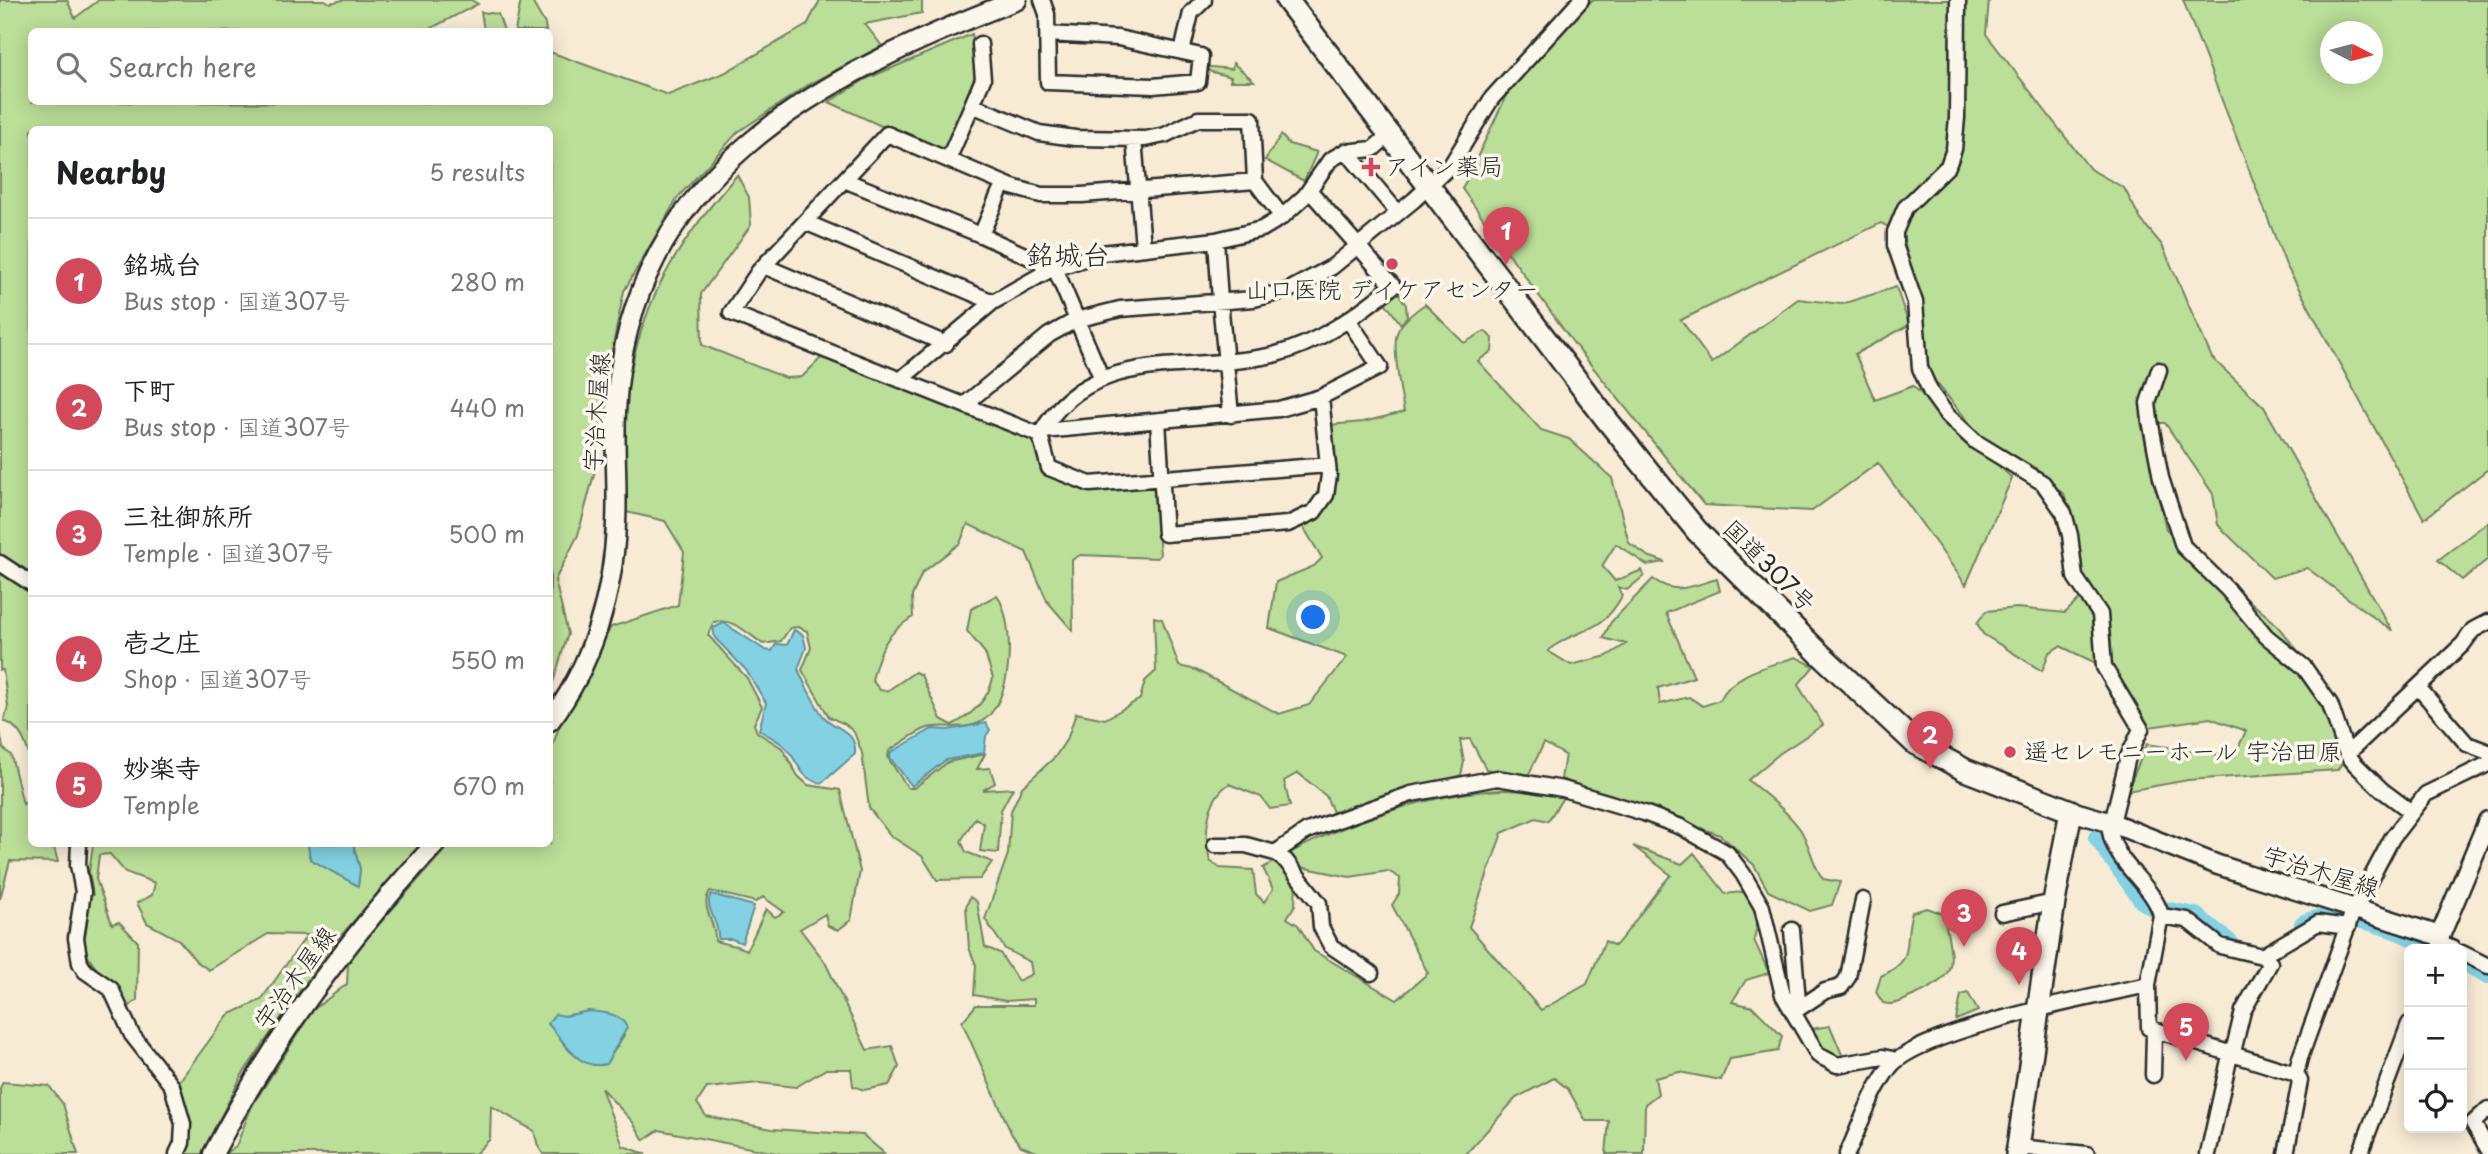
<!DOCTYPE html>
<html lang="en">
<head>
<meta charset="utf-8">
<style>
  :root { --surface:#fff; --page:#f2f2f2; --text:#202124; --muted:#757577; --line:#e0e0e0; --accent:#d1495b }
  body { margin:0; font-family:"Playpen Sans","Klee One",sans-serif; background:var(--page); color:var(--text) }
  .controls { position:absolute; right:21px; bottom:21px; display:grid; overflow:hidden; border-radius:10px; box-shadow:0 4px 18px #0003 }
  .controls button { width:63px; height:63px; display:grid; place-items:center; padding:0; border:0; border-bottom:2px solid var(--line); background:var(--surface); color:var(--text); font:35px sans-serif }
  .compass { position:absolute; left:2320px; top:21px; width:63px; height:63px; border-radius:50%; background:var(--surface); box-shadow:0 4px 18px #0003; rotate:96deg }
  .you { position:absolute; left:1314px; top:618px; width:24px; height:24px; margin:-18px; border:5px solid #fff; border-radius:50%; background:#1a73e8; box-shadow:0 0 0 10px #1a73e833 }
  .badge { display:grid; place-items:center; width:46px; height:46px; border-radius:50%; background:var(--accent); color:#fff; font-size:23px; font-weight:700 }
  .pin { position:absolute; translate:-50% -58px; filter:drop-shadow(0 2px 4px #0008) }
  .pin::after { content:''; position:absolute; top:37px; width:24px; height:21px; background:inherit; clip-path:polygon(0 0,100% 0,50% 100%) }
  .list { margin:0; padding:0; list-style:none }
  h2 { display:flex; justify-content:space-between; align-items:center; height:91px; margin:0; padding:0 28px; font-size:30px }
  h2 small { font-size:23px; font-weight:400; color:var(--muted) }
  .list li { display:grid; grid-template-columns:46px 1fr auto; gap:21px; align-items:center; box-sizing:border-box; height:126px; padding:0 28px; border-top:2px solid var(--line) }
  .list b { display:block; font-size:26px; white-space:nowrap }
  .list p { margin:0; font-size:23px; white-space:nowrap; color:var(--muted) }
  .list em { font-size:23px; font-style:normal; color:var(--muted) }
  .icon { flex:none; width:38px; height:38px; fill:none; stroke:currentColor; stroke-width:2; stroke-linecap:round; stroke-linejoin:round }
  .map { position:relative; flex:none; width:2488px; height:1154px; overflow:hidden }
  .search { position:absolute; background:var(--surface); box-shadow:0 4px 18px #0003; left:28px; top:28px; width:525px; height:77px; display:flex; align-items:center; gap:18px; box-sizing:border-box; padding:0 24px; border-radius:10px; color:var(--muted); font-size:26px }
  .panel { position:absolute; background:var(--surface); box-shadow:0 4px 18px #0003; left:28px; top:126px; width:525px; height:721px; border-radius:10px }
  .map>svg:first-child { display:block }
  .green { fill:#bbde98; stroke:#738462; stroke-width:2; fill-rule:evenodd }
  .water { fill:#83d1e2; stroke:#608f99; stroke-width:2 }
  .lines { fill:none; stroke-linecap:round; stroke-linejoin:round }
  .river { stroke:#83d1e2; stroke-width:18 }
  .minor-casing { stroke:#2b2b2b; stroke-width:19 }
  .major-casing { stroke:#2b2b2b; stroke-width:23 }
  .highway-casing { stroke:#2b2b2b; stroke-width:26 }
  .minor { stroke:#fbf7ec; stroke-width:14 }
  .major { stroke:#fbf7ec; stroke-width:18 }
  .highway { stroke:#fbf7ec; stroke-width:21 }
  .poi-dot { fill:#d1495b; stroke:#fbf7ec; stroke-width:2.5 }
  .labels { text-anchor:middle; stroke-width:7; stroke-linejoin:round; paint-order:stroke }
  .poi-label { font-size:24px; fill:#2b2b2b; stroke:#fbf7ec; text-anchor:start }
  .street-label { font-size:24px; fill:#2b2b2b; stroke:#fbf7ec }
  .quarter-label { font-size:28px; fill:#2b2b2b; stroke:#fbf7ec }
</style>
</head>
<body>
<div class="map">
<svg width="2488" height="1154" viewBox="0 0 2488 1154">
  <rect width="100%" height="100%" fill="#f8ebd6"/>
  <filter id="ink" filterUnits="userSpaceOnUse"><feTurbulence type="fractalNoise" baseFrequency=".0143" numOctaves="2"/><feDisplacementMap in="SourceGraphic" scale="14" xChannelSelector="R" yChannelSelector="G"/><feConvolveMatrix kernelMatrix="1 2 1 2 8 2 1 2 1" color-interpolation-filters="sRGB"/></filter>
  <g filter="url(#ink)">
    <path class="green" d="M 0,0 L 67,0 L 75,18 L 99,0 L 325,0 L 330,3 L 343,0 L 471,0 L 478,4 L 426,31 L 32,32 L 32,102 L 494,103 L 550,102 L 550,52 L 668,95 L 724,73 L 807,25 L 820,0 L 922,0 L 922,13 L 865,24 L 882,46 L 811,83 L 738,132 L 678,197 L 624,291 L 605,384 L 597,463 L 578,535 L 555,580 L 568,634 L 550,692 L 550,130 L 32,130 L 31,761 C 26,744 22,728 4,721 L 8,706 L 3,670 L 0,670 Z
      M 521,0 L 531,0 L 545,24 L 546,31 L 515,31 Z
      M 1592,0 L 1989,0 L 1986,34 L 2090,169 L 2124,188 L 2141,220 L 2162,245 L 2212,358 L 2264,407 L 2392,631 L 2307,568 L 2272,578 L 2218,525 L 2213,494 L 2165,423 L 2141,423 L 2166,529 L 2274,622 L 2314,670 L 2345,760 L 2337,770 L 2188,780 L 2127,791 L 2147,744 L 2234,757 L 2246,731 L 2210,718 L 2150,727 L 2111,670 L 2060,646 L 2049,653 L 2042,671 L 1983,634 L 1977,623 L 1986,611 L 2017,608 L 2065,613 L 2091,588 L 2083,575 L 2064,494 L 1984,441 L 1930,375 L 1903,234 L 1881,223 L 1681,320 L 1712,363 L 1798,299 L 1842,304 L 1896,287 L 1909,325 L 1855,354 L 1875,400 L 1913,386 L 2012,478 L 1966,585 L 1878,463 L 1812,511 L 1704,505 L 1574,344 L 1462,189 L 1510,88 Z
      M 2183,0 L 2488,0 L 2488,469 L 2424,519 L 2286,265 ZM 2330,32 L 2372,32 L 2372,74 L 2330,74 Z
      M 481,12 L 498,14 L 504,31 L 484,31 Z
      M 972,34 L 979,72 L 948,149 L 940,153 L 829,102 L 866,79 Z
      M 1233,63 L 1254,81 L 1230,81 L 1231,77 L 1201,69 L 1202,66 L 1232,69 Z
      M 1281,135 L 1289,144 L 1317,152 L 1304,181 L 1265,160 Z
      M 737,175 L 749,197 L 751,225 L 701,294 L 702,345 L 786,378 L 802,377 L 824,355 L 1036,440 L 1043,471 L 1155,486 L 1160,555 L 1157,558 L 1080,555 L 1072,560 L 1073,631 L 1047,601 L 1026,552 L 968,524 L 960,543 L 922,573 L 912,596 L 913,617 C 885,634 880,649 872,680 L 880,690 L 887,691 L 915,672 L 921,675 L 941,719 L 952,725 C 972,715 988,700 993,678 L 985,653 L 967,631 L 971,609 L 997,595 C 1016,624 1014,706 979,723 C 962,731 941,723 925,729 C 913,734 900,744 889,751 L 888,758 L 908,788 L 914,788 L 948,762 L 985,754 L 977,769 L 990,768 L 995,783 L 983,790 L 1013,788 L 1001,810 L 998,853 L 980,851 L 984,824 L 975,818 L 961,841 L 966,852 L 992,862 L 980,879 L 937,880 L 922,856 L 891,836 L 869,808 L 862,753 L 854,732 L 845,724 L 829,717 L 802,670 L 811,648 L 807,631 L 798,627 L 790,628 L 781,641 L 763,644 C 747,633 734,618 714,622 L 708,635 L 747,678 L 762,707 L 754,724 L 757,732 L 782,748 L 798,776 L 808,785 L 840,790 L 860,871 L 851,920 L 838,930 L 828,926 L 825,914 L 800,929 L 825,962 L 867,1050 L 892,1046 L 899,1067 L 889,1085 L 864,1090 L 853,1086 L 851,1069 L 826,1069 L 796,1087 L 759,1083 L 707,1088 L 697,1103 L 706,1116 L 772,1129 L 863,1135 L 885,1154 L 781,1154 L 659,1130 L 644,1140 L 632,1121 L 601,1088 L 623,1146 L 646,1154 L 543,1154 L 538,1146 L 534,1131 L 491,1106 L 490,1139 L 475,1154 L 224,1154 L 236,1146 L 252,1106 L 313,1010 L 347,984 L 348,964 L 364,941 L 450,844 L 550,844 L 550,754 L 560,724 L 611,627 L 678,605 L 684,552 L 665,521 L 622,511 C 622,477 619,441 624,408 C 638,308 671,250 737,175 ZM 710,891 L 756,902 L 763,897 L 784,912 L 775,917 L 766,909 L 747,950 C 736,944 727,945 715,941 C 717,923 699,907 710,891 ZM 589,1011 L 624,1035 L 606,1064 C 585,1070 564,1048 555,1031 L 565,1016 Z
      M 1396,289 L 1406,305 L 1407,316 L 1401,324 L 1383,300 Z
      M 1425,304 L 1464,343 L 1485,331 L 1493,339 L 1492,351 L 1478,361 L 1541,430 L 1569,439 L 1612,478 L 1629,543 L 1648,556 L 1665,562 L 1647,565 L 1616,544 L 1602,566 L 1615,581 L 1642,570 L 1644,576 L 1627,590 L 1618,587 L 1622,596 C 1600,637 1577,626 1548,651 L 1571,665 L 1607,656 L 1626,644 L 1603,638 L 1611,622 L 1653,579 C 1676,596 1691,586 1717,579 L 1720,591 L 1666,613 L 1694,677 L 1658,688 L 1660,704 L 1689,697 L 1703,706 L 1720,700 C 1732,673 1769,666 1796,657 L 1814,666 L 1798,685 L 1823,725 L 1779,754 L 1748,780 C 1766,795 1786,810 1800,829 C 1810,844 1812,864 1823,879 L 1840,882 L 1832,905 L 1810,911 L 1768,891 L 1754,865 L 1720,835 L 1561,779 L 1565,755 L 1544,743 L 1528,776 L 1486,769 L 1470,739 L 1460,740 L 1464,762 L 1461,775 L 1336,819 L 1326,796 L 1298,773 L 1284,781 L 1290,806 L 1270,809 L 1261,797 L 1229,784 C 1205,800 1204,836 1210,861 L 1220,868 L 1253,870 L 1256,894 L 1264,902 L 1273,889 L 1263,868 L 1277,860 L 1296,882 L 1295,905 L 1287,918 L 1298,925 L 1314,951 L 1397,1000 L 1428,973 L 1392,905 L 1399,894 L 1400,878 L 1388,871 L 1350,877 L 1296,866 L 1289,853 C 1353,820 1428,794 1500,790 C 1520,789 1543,794 1564,796 L 1548,821 L 1536,818 L 1502,833 L 1469,927 L 1541,1010 L 1587,984 L 1605,941 L 1615,946 C 1636,923 1650,897 1671,875 L 1633,846 L 1682,864 L 1694,853 L 1726,894 L 1748,891 L 1759,915 L 1754,940 L 1769,973 L 1746,980 L 1732,1002 L 1753,1007 L 1782,1036 L 1778,1051 L 1730,1059 L 1721,1080 L 1679,1072 L 1655,1078 L 1658,1094 L 1645,1104 L 1644,1154 L 1606,1154 L 1609,1121 L 1586,1121 L 1568,1089 L 1554,1078 L 1516,1098 L 1466,1154 L 1042,1154 L 1021,1146 L 1012,1135 L 962,1022 L 976,1005 L 1034,1005 L 1034,999 L 1006,1001 L 974,995 L 976,965 L 969,948 L 966,907 L 970,897 L 977,902 L 985,947 L 1000,953 L 1018,981 L 1032,974 L 1030,962 L 1005,949 L 985,919 L 1008,854 L 1011,811 L 1022,787 L 1055,757 L 1068,737 L 1076,713 L 1105,719 L 1140,699 L 1145,681 L 1156,671 L 1154,617 L 1162,619 L 1179,666 L 1196,670 L 1279,714 L 1309,705 L 1347,657 L 1269,628 L 1276,582 L 1314,566 L 1322,558 L 1302,525 L 1317,514 L 1329,425 L 1363,422 L 1404,412 C 1401,395 1392,348 1397,333 C 1401,322 1416,310 1425,304 Z
      M 2488,522 L 2488,559 L 2462,580 L 2438,560 Z
      M 0,731 L 3,748 L 11,755 L 23,804 L 31,798 L 32,844 L 53,844 L 58,862 L 10,861 L 0,899 Z
      M 93,844 L 308,844 L 310,859 L 358,886 L 360,869 L 353,844 L 422,844 L 328,950 L 242,1075 L 202,1154 L 182,1154 L 186,1138 L 178,1083 L 228,1015 L 261,1000 L 307,935 L 268,934 L 209,970 L 196,961 L 179,940 L 147,923 L 137,903 L 152,895 L 155,883 L 125,872 L 110,854 L 99,855 L 96,879 L 112,924 L 119,922 L 138,942 L 137,1000 L 125,1010 L 82,948 L 82,906 L 87,897 L 93,895 L 89,872 Z
      M 1927,908 L 1944,914 C 1951,961 1964,975 1913,996 C 1901,1001 1896,1006 1883,1003 L 1876,992 L 1881,976 C 1918,959 1902,945 1912,912 Z
      M 1968,993 L 1978,1011 L 1956,1020 L 1961,995 Z
      M 1830,1026 L 1846,1064 L 1837,1065 L 1804,1030 Z
      M 3,1082 L 49,1086 L 63,1104 L 78,1154 L 0,1154 L 0,1088 Z"/>
    <path class="water" d="M 724,623 L 765,650 L 772,651 L 776,644 L 787,645 L 794,630 L 803,635 L 806,648 L 798,669 C 803,681 817,709 825,718 C 837,730 857,731 855,754 L 822,783 C 798,780 799,759 783,745 C 776,739 767,735 759,730 L 766,703 L 746,670 L 715,638 L 713,628 Z
      M 986,723 L 990,730 L 986,736 L 984,753 L 946,760 L 912,786 L 890,758 L 890,753 L 932,729 L 948,730 Z
      M 308,844 L 353,844 L 360,869 L 358,886 L 310,859 Z
      M 711,894 L 754,906 L 742,943 L 732,939 L 718,939 C 720,923 703,906 711,894 Z
      M 589,1011 C 603,1013 621,1012 627,1028 L 606,1064 C 578,1072 563,1039 548,1024 L 555,1014 L 565,1016 Z"/>
    <g class="lines">
      <path class="river" d="M 2097,837 L 2142,900 L 2154,908 L 2196,916 L 2230,943
        M 2303,924 C 2342,904 2401,931 2438,949
        M 2462,961 L 2488,975"/>
      <g class="minor-casing">
        <path id="minor" d="M 1042,0 L 1047,14 L 1048,82 L 1153,86 L 1198,82 L 1201,56 L 1118,38 L 1048,34
          M 1958,0 L 1957,118 L 1954,149 L 1948,166 L 1905,208 L 1895,232 L 1895,245 L 1915,302 L 1920,368 L 1931,393 L 1947,415 L 1976,442 L 2043,483 L 2064,513 L 2070,535 L 2075,577 L 2100,614 L 2104,667 L 2141,729 L 2128,757 L 2110,831 C 2115,865 2153,884 2161,915 L 2148,985 L 2149,1028 L 2296,1074
          M 1182,52 L 1191,13 L 1204,0
          M 972,105 L 983,79 L 980,44
          M 1134,139 L 1143,247
          M 1346,151 L 1398,213
          M 948,160 L 972,105 L 1039,133 L 1075,138 L 1145,139 L 1165,135 L 1198,119 L 1252,119 L 1255,181 L 1282,217
          M 844,180 L 981,235 L 1040,262 L 1048,271
          M 1310,191 L 1393,286 C 1355,316 1320,343 1273,355 C 1191,374 1088,345 1040,435 L 1049,468 L 1090,484 L 1328,465
          M 805,222 L 993,302
          M 981,235 L 1003,184
          M 1216,240 L 1220,301
          M 764,266 L 946,344
          M 1055,268 L 1102,379
          M 1220,301 L 1231,415
          M 2159,370 L 2148,403 L 2150,420 L 2161,478 L 2183,546 L 2228,590 L 2266,636 L 2304,667 L 2330,704 L 2347,754 L 2355,764 L 2382,790 L 2410,811
          M 900,380 L 993,302 L 1048,271 L 1101,253 L 1216,240 L 1262,229 L 1282,217 L 1305,196 L 1330,160 L 1344,152 L 1373,149 L 1390,134
          M 964,405 L 1049,335 L 1076,320 L 1120,309 L 1254,299 L 1289,290 L 1332,267 L 1414,200 L 1451,165 L 1492,98 L 1581,0
          M 1158,421 L 1165,534 L 1288,524 L 1314,512 L 1326,495 L 1329,475 L 1321,397
          M 1043,431 L 1279,409 L 1321,397 L 1380,367 L 1349,321
          M 1040,435 L 731,313 L 759,271 L 887,134 L 1012,187 L 1041,195 L 1082,195 L 1255,181
          M 0,563 L 32,584
          M 2418,687 L 2467,744 L 2488,752
          M 2347,754 L 2463,644 L 2473,630 L 2488,622
          M 79,844 L 78,865 L 83,892 L 76,938 L 80,963 L 85,971 L 111,989 L 132,1035 L 172,1086 L 183,1124 L 182,1143 L 177,1154
          M 1215,845 L 1246,845 L 1275,853 L 1307,831 L 1411,794 L 1497,778 L 1563,789 L 1644,813 L 1681,827 L 1727,853 L 1743,874 L 1762,907 L 1783,995 L 1818,1055 L 1837,1065 L 1883,1057 L 1897,1060
          M 1275,853 L 1286,861 L 1319,903 L 1321,927 L 1331,946 L 1371,973
          M 2002,913 L 2054,902
          M 2161,916 L 2187,920 L 2220,946 L 2262,956 L 2318,923 L 2348,927
          M 1792,930 L 1798,1001 L 1795,1011
          M 2440,943 L 2453,949
          M 2462,953 L 2488,966
          M 1795,1011 L 1825,991 L 1841,987 L 1848,977 L 1863,900
          M 2233,1052 L 2243,1011 L 2270,963 L 2262,956
          M 2153,1075 L 2154,1032
          M 2488,1109 L 2473,1123 L 2488,1149
          M 2018,1147 L 2087,1154
          M 1847,1154 C 1860,1126 1871,1092 1890,1067 C 1919,1030 2097,996 2148,985
          M 2208,1154 L 2231,1051
          M 2286,1154 L 2300,1081 L 2296,1074 L 2300,1058 L 2352,914 L 2392,838 L 2426,794 L 2488,764
          M 2360,1154 L 2409,1024"/>
      </g>
      <g class="major-casing">
        <path id="major" d="M 550,721 C 592,666 614,592 616,523 C 618,486 614,449 616,412 C 627,174 821,75 1017,0
          M 2071,811 L 2112,823 L 2218,865 L 2440,936 L 2488,821
          M 213,1154 C 272,1040 348,938 435,844"/>
      </g>
      <g class="highway-casing">
        <path id="highway" d="M 1287,0 L 1607,420 L 1697,531 L 1819,653 L 1915,743 L 1965,770 L 2071,811 L 2054,902 L 2017,1154"/>
      </g>
      <use href="#minor" class="minor"/>
      <use href="#major" class="major"/>
      <use href="#highway" class="highway"/>
    </g>
  </g>
  <g class="poi-dot">
    <path d="M1367.5 156.5h7v7h7v7h-7v7h-7v-7h-7v-7h7z"/>
    <circle cx="1392" cy="264" r="7"/>
    <circle cx="2010" cy="752" r="7"/>
  </g>
  <g class="labels">
    <g class="poi-label">
      <text x="1385" y="175">アイン薬局</text>
      <text x="1392" y="298" text-anchor="middle">山口医院 デイケアセンター</text>
      <text x="2024" y="760">遥セレモニーホール 宇治田原</text>
    </g>
    <g class="street-label">
      <text transform="translate(597 412) rotate(-86)" y="8">宇治木屋線</text>
      <text transform="translate(1769 566) rotate(45)" y="8">国道307号</text>
      <text transform="translate(2321 872) rotate(17)" y="8">宇治木屋線</text>
      <text transform="translate(295 978) rotate(-54)" y="8">宇治木屋線</text>
    </g>
    <g class="quarter-label">
      <text x="1068" y="265">銘城台</text>
    </g>
  </g>
</svg>
<div class="controls">
<button>+</button>
<button>−</button>
<button><svg class="icon" aria-label="locate" viewBox="0 0 24 24"><circle cx="12" cy="12" r="6"/><path d="M12 2v4M12 18v4M2 12h4M18 12h4"/></svg></button>
</div>
<svg class="compass" viewBox="-18 -18 36 36"><path d="M0-13l5 13h-10z" fill="#e53935"/><path d="M0 13l5-13h-10z" fill="#757577"/></svg>
<div class="you"></div>
<div class="pin badge" style="left:1506px;top:265px">1</div>
<div class="pin badge" style="left:1930px;top:769px">2</div>
<div class="pin badge" style="left:1964px;top:947px">3</div>
<div class="pin badge" style="left:2019px;top:985px">4</div>
<div class="pin badge" style="left:2186px;top:1061px">5</div>
<div class="search"><svg class="icon" aria-label="search" viewBox="0 0 24 24"><circle cx="10" cy="10" r="6"/><path d="M15 15l6 6"/></svg>Search here</div>
<section class="panel">
<h2>Nearby<small>5 results</small></h2>
<ul class="list">
<li><span class="badge">1</span><div><b>銘城台</b><p>Bus stop · 国道307号</p></div><em>280 m</em></li>
<li><span class="badge">2</span><div><b>下町</b><p>Bus stop · 国道307号</p></div><em>440 m</em></li>
<li><span class="badge">3</span><div><b>三社御旅所</b><p>Temple · 国道307号</p></div><em>500 m</em></li>
<li><span class="badge">4</span><div><b>壱之庄</b><p>Shop · 国道307号</p></div><em>550 m</em></li>
<li><span class="badge">5</span><div><b>妙楽寺</b><p>Temple</p></div><em>670 m</em></li>
</ul>
</section>
</div>
</body>
</html>
